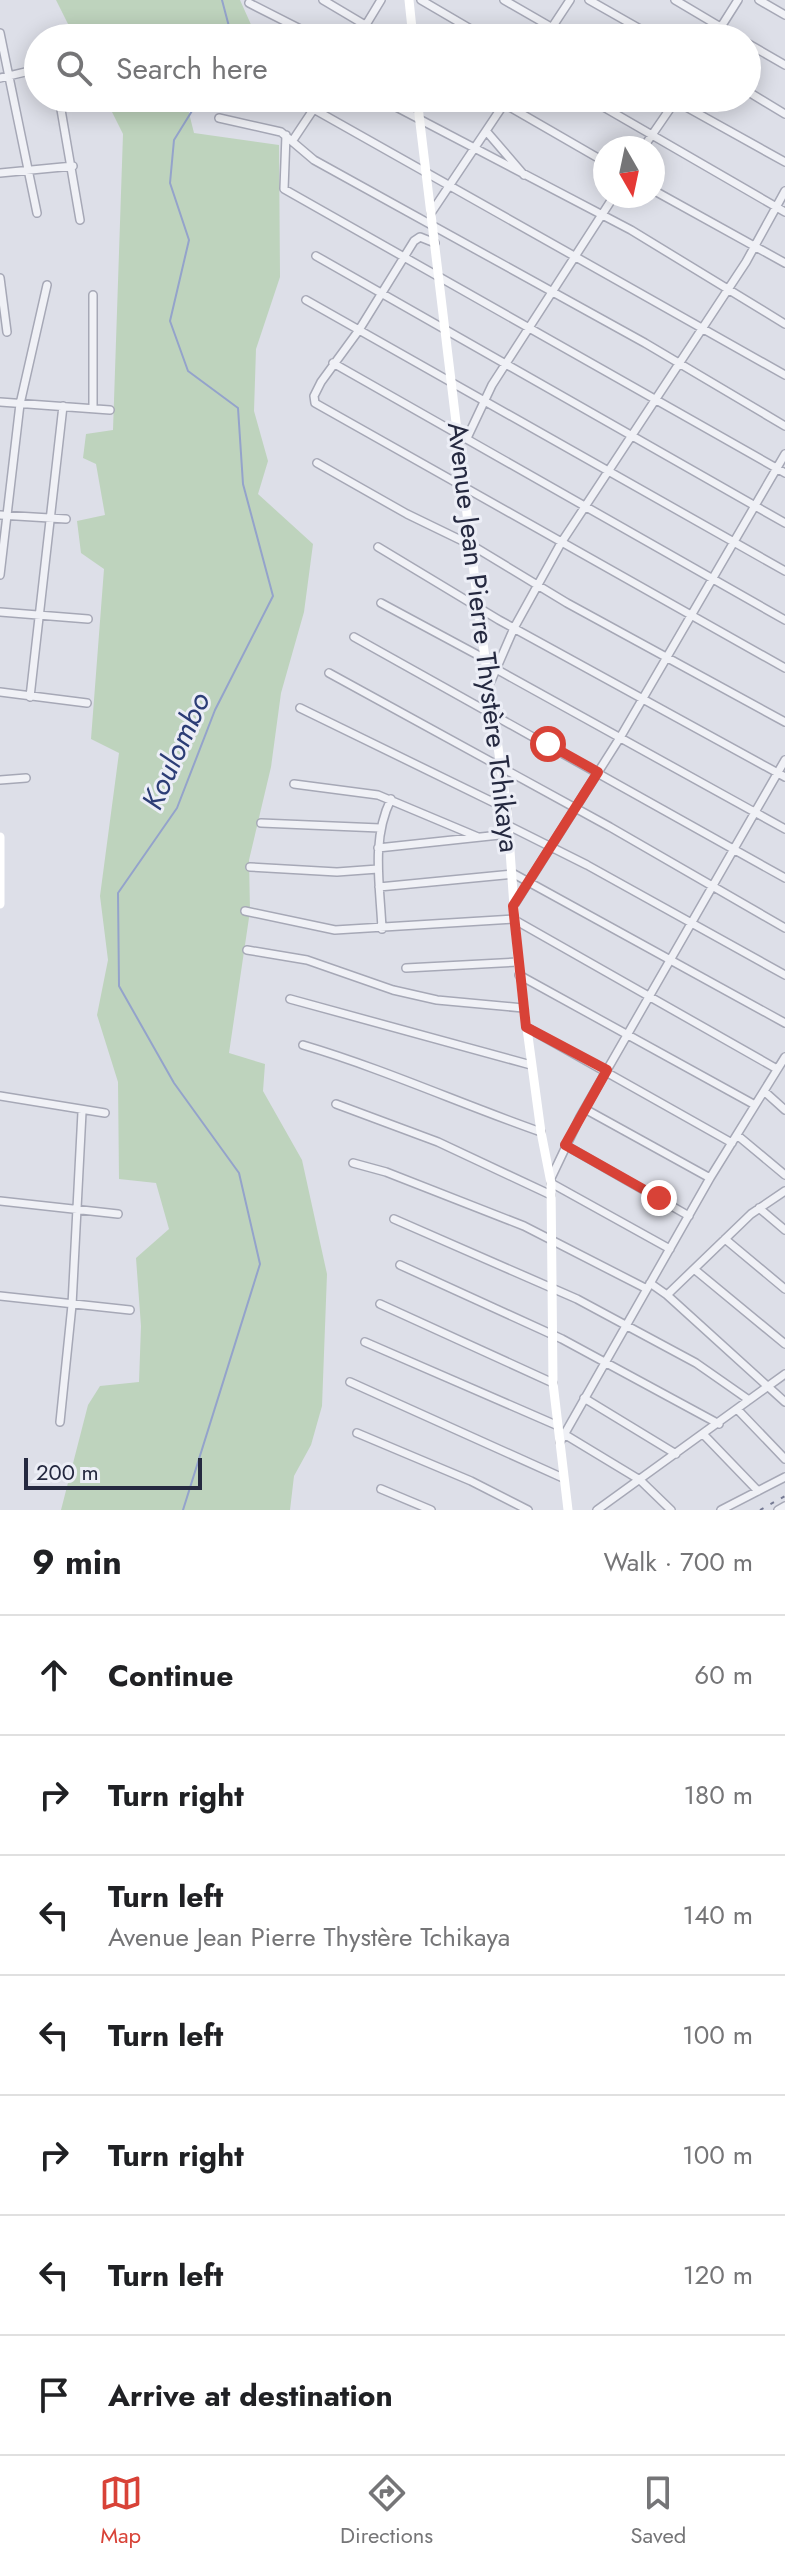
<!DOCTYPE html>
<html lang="en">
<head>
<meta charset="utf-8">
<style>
  :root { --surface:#fff; --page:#f2f2f2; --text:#202124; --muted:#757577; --line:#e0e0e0; --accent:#d84237 }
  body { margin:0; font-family:Jost,sans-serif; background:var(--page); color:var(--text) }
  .compass { position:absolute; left:593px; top:136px; width:72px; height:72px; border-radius:50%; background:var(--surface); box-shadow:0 4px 20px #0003; rotate:171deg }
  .scale { position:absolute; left:24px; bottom:20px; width:178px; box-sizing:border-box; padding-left:8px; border:4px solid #252940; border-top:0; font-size:22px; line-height:28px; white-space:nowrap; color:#252940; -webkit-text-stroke:6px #eceef6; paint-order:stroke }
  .stop { position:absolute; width:24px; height:24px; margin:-18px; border:6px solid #d84237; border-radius:50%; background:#fff }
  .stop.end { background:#d84237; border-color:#fff; box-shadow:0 2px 8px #0008 }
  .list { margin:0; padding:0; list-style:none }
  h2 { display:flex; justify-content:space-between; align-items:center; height:104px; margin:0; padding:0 32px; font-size:34px }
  h2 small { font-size:26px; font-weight:400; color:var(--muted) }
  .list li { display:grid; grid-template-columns:52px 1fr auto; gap:24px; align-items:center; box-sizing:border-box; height:120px; padding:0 32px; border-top:2px solid var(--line) }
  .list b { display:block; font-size:30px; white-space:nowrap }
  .list p { margin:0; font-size:26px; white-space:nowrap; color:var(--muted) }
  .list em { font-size:26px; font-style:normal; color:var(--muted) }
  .icon { flex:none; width:44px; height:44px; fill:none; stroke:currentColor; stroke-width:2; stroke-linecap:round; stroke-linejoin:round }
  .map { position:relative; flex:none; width:785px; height:1510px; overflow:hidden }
  .search { position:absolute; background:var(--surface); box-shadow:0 4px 20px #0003; left:24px; right:24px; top:24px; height:88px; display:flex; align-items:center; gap:20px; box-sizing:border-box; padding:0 28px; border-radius:44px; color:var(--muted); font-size:30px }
  .sheet { height:944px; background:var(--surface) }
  nav { display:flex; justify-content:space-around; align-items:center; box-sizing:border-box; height:112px; border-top:2px solid var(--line); background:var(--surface); font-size:22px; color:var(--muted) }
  nav a { display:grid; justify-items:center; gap:4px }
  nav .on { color:var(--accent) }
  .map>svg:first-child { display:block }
  .green { fill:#bed3bd }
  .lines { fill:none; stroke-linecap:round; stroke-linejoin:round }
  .stream { stroke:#94a3cb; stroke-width:2 }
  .street-casing { stroke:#a6a8b6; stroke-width:10 }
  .street { stroke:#f0f1f6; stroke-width:7 }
  .secondary { stroke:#fff; stroke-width:9 }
  .rail { stroke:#757a93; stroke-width:2; stroke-dasharray:4 8; stroke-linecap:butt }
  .route { stroke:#d84237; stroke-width:10 }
  .labels { text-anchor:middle; stroke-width:6; stroke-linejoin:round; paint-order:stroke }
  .street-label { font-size:28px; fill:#252940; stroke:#eceef6 }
  .water-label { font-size:30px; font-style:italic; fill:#2c3d76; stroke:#eceef6 }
</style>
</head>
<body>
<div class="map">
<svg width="785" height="1510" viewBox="0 0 785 1510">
  <rect width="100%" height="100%" fill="#dddfe8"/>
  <path class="green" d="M 56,0 L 240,0 L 257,38 L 75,38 Z
    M 105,98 L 201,98 L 188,109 L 194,133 L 279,145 L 280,277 L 256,349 L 254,411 L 268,461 L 258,494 L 313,544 L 304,612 L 281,693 L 271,767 L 249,860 L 250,911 L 229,1053 L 265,1064 L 263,1091 L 302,1160 L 327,1274 L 322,1406 L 311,1445 L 294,1476 L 290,1510 L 61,1510 L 88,1405 L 100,1386 L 139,1382 L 141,1326 L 136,1258 L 169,1229 L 156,1183 L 119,1179 L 118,1082 L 97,1015 L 108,960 L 100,896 L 119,753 L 91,739 L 104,569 L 81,553 L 77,521 L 105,515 L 96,464 L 83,458 L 86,434 L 113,430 L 123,134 Z"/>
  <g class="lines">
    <path class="stream" d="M 222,0 L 232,38
      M 183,1510 L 260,1264 L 239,1173 L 174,1083 L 119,986 L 118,893 L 177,808 L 215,710 L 273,596 L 243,484 L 238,408 L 188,371 L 170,321 L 189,240 L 170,183 L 174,140 L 200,98"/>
    <g class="street-casing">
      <path id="street" d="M 323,0 L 387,38
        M 421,0 L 486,38
        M 504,0 L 570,38
        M 589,0 L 656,38
        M 675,0 L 739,38
        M 759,0 L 785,15
        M 249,3 L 318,38
        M 0,33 L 37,213
        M 358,38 L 381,0
        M 545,38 L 570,0
        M 714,38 L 738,0
        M 747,43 L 785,65
        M 0,78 L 38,69
        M 747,91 L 785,114
        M 59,98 L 80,220
        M 294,98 L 785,375
        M 379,98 L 631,230 L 785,324
        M 494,98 L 605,162
        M 588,98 L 785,212
        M 670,98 L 785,162
        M 219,118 L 281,132 L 314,160 L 645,343 L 785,426
        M 487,132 L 524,175
        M 286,135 L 284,189 L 785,473
        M 293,140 L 321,98
        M 643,148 L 676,100
        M 0,173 L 73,166
        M 653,190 L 785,263
        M 431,213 L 508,98
        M 435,243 L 420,237 L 414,241 L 359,330 L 321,382 L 314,396 L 315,403 L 785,668
        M 316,256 L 785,523
        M 0,278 L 7,332
        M 306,300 L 785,571
        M 333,363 L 785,620
        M 0,402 L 110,410
        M 93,408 L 93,295
        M 467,438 L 492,385 L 614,196
        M 317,463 L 407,514 L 473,546 L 567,603 L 785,722
        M 0,515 L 66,519
        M 378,547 L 499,620 L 785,777
        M 0,575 L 20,404 L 47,285
        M 381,603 L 487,660
        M 0,612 L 88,619
        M 354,637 L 785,878
        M 496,669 L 785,829
        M 329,673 L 610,827 L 785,928
        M 491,681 L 514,628 L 561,543 L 746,262 L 785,191
        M 0,692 L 87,703
        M 30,697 L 63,406
        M 300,708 L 507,809
        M 0,780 L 26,778
        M 294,784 L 378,795 L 478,837
        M 261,823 L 380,828
        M 509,826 L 587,865 L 785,975
        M 378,848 L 509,834
        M 250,867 L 337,872 L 378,869
        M 379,887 L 514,874 L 785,1023
        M 514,905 L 621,736 L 785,454
        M 245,911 L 335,930 L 513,919 L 777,1069
        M 382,929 C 380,884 371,840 391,799
        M 247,950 L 307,960 L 393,990 L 437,1000 L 523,1008
        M 406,968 L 518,962
        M 519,975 L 755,1105
        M 290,999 L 531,1065
        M 526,1027 L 732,1143
        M 303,1045 C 384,1069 461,1104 541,1132
        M 764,1091 L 785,1110
        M 0,1096 L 105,1113
        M 336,1104 L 438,1142 L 551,1195
        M 585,1109 L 710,1178
        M 737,1135 L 785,1175
        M 565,1145 L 689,1216
        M 353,1163 L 386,1172 L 524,1226 L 647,1289
        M 551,1178 L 580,1117 L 785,760
        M 551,1183 L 670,1249
        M 0,1201 L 118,1214
        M 759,1208 L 785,1230
        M 394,1219 L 577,1299 L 696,1363 L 749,1400
        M 725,1239 L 785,1289
        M 400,1265 L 562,1339 L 719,1424
        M 694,1269 L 785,1344
        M 650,1283 L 667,1295 L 751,1214 L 785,1191
        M 667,1295 L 785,1402
        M 0,1296 L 130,1310
        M 380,1304 L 553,1383
        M 365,1342 L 556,1425
        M 350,1382 L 563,1478
        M 584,1398 L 676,1454
        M 737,1409 L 785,1459
        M 60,1422 L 72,1305 L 82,1112
        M 357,1433 L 471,1481 L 528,1510
        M 564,1434 L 640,1480 L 671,1510
        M 704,1435 L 758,1491
        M 560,1442 L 710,1178 L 785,1057
        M 381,1489 L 431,1510
        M 597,1510 L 785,1374
        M 721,1510 L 785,1477
        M 778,1510 L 785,1506"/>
    </g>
    <use href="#street" class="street"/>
    <path class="secondary" d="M 409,0 L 413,38
      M 417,98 L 481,630 L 507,809 L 518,962 L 541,1132 L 551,1183 L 553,1383 L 568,1510
      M 0,837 L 0,904"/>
    <path class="rail" d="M 760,1510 L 785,1496"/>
  </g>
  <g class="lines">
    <path class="route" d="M 548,744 L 598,772 L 513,906 L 526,1027 L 607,1070 L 565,1145 L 659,1198"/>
  </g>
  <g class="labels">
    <g class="street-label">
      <text transform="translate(484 637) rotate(83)" y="10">Avenue Jean Pierre Thystère Tchikaya</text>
    </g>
    <g class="water-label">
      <text transform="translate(176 751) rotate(-66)" y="10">Koulombo</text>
    </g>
  </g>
</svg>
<svg class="compass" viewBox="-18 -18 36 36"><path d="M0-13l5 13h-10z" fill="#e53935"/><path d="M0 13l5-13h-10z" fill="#757577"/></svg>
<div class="scale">200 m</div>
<div class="stop" style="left:548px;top:744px"></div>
<div class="stop end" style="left:659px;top:1198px"></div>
<div class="search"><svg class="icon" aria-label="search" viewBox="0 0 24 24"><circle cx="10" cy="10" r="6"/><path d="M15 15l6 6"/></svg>Search here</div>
</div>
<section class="sheet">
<h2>9 min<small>Walk · 700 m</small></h2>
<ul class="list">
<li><svg class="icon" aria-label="ahead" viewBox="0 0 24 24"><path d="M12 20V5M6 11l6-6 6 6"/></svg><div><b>Continue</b></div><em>60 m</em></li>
<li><svg class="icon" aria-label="right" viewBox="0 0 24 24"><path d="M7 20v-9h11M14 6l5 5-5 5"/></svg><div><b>Turn right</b></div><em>180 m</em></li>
<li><svg class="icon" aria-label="left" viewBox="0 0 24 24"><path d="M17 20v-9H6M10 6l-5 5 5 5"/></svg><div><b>Turn left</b><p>Avenue Jean Pierre Thystère Tchikaya</p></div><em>140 m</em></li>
<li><svg class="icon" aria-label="left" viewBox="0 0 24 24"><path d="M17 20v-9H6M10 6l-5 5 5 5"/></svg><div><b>Turn left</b></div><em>100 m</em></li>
<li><svg class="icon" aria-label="right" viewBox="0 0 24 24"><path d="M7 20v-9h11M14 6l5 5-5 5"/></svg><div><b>Turn right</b></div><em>100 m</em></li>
<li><svg class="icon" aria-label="left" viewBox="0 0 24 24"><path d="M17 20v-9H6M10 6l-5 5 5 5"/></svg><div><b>Turn left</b></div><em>120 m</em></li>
<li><svg class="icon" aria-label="arrive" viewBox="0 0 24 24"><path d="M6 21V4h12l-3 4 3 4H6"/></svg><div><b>Arrive at destination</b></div></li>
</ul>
</section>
<nav>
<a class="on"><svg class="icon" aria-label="map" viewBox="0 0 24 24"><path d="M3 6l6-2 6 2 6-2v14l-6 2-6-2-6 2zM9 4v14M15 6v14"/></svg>Map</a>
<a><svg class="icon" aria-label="directions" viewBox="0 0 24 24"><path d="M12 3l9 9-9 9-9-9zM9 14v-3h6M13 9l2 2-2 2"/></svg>Directions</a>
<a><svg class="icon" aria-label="saved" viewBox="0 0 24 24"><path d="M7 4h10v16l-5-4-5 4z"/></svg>Saved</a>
</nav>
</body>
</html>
